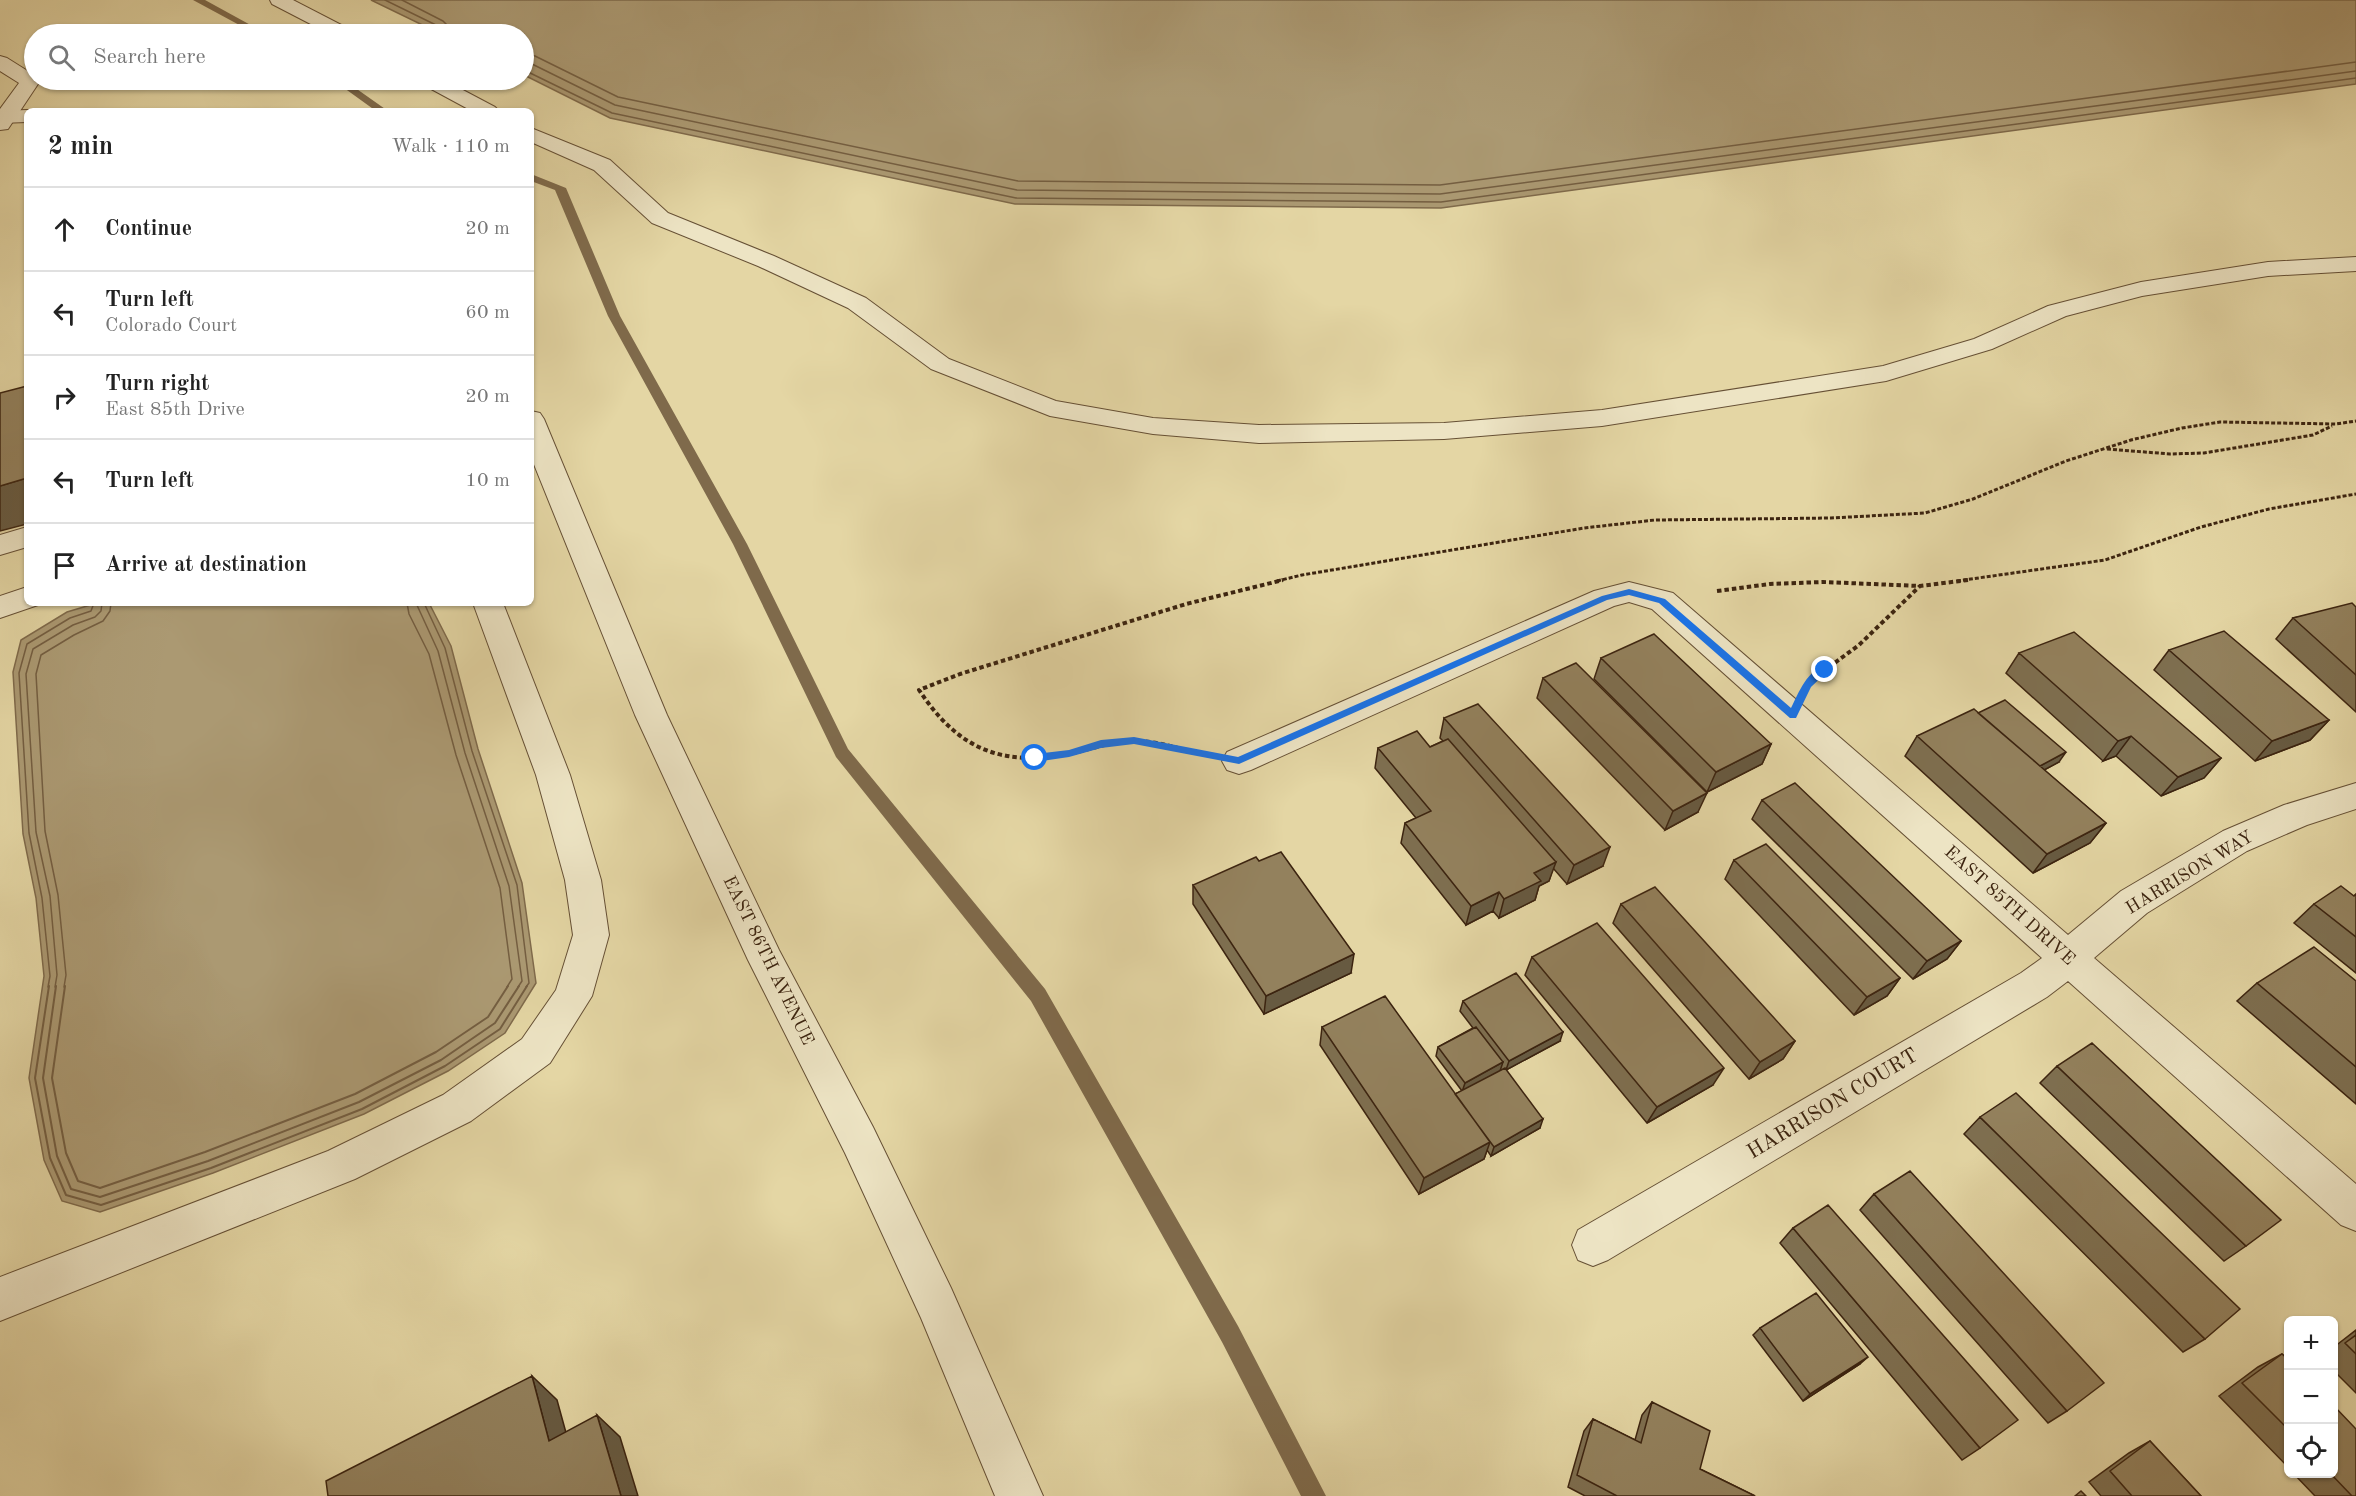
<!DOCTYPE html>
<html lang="en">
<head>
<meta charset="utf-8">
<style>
  :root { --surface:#fff; --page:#f2f2f2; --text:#222; --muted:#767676; --line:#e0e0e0 }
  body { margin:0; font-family:"Old Standard TT",serif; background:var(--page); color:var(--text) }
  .controls { position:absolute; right:18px; bottom:18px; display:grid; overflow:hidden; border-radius:9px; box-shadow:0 2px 4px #0004 }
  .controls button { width:54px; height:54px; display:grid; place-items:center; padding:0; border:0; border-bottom:2px solid var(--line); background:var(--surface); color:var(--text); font:30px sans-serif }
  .stop { position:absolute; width:18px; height:18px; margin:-14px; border:4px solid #1a73e8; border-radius:50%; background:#fff }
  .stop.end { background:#1a73e8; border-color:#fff; box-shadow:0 2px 6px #0008 }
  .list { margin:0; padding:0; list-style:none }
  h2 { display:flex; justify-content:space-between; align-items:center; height:78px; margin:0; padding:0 24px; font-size:26px }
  h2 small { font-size:20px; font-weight:400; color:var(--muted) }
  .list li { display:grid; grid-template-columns:39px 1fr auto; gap:18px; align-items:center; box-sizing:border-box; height:84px; padding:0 24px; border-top:2px solid var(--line) }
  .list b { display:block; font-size:22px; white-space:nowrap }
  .list p { margin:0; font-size:20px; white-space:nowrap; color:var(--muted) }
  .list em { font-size:20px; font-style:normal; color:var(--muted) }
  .icon { flex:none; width:33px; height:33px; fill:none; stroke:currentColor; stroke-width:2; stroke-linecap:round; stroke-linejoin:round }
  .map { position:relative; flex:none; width:2356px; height:1496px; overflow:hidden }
  .search { position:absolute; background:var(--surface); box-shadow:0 2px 4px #0004; left:24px; top:24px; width:510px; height:66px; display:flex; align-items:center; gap:15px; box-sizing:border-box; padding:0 21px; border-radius:33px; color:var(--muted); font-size:22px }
  .panel { position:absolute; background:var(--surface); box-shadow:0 2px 4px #0004; left:24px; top:108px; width:510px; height:498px; border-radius:9px }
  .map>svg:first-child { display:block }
  .water { fill:#ab9972; stroke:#7f6a4b; stroke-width:1.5 }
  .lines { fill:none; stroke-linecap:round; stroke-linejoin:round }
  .shore-far1 { stroke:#745e41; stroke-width:1.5 }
  .shore { stroke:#745e41; stroke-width:2 }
  .stream { fill:#7f6a4b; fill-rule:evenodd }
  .lane-casing { stroke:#665035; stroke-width:2 }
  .street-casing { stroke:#665035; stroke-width:2 }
  .path-far1 { stroke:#3c2410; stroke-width:3; stroke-dasharray:4 2; stroke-linecap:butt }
  .path { stroke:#3c2410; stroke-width:4; stroke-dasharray:4.5 3; stroke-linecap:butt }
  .lane { fill:#ede4c4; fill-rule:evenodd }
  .street { fill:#ede4c4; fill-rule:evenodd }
  .wall { fill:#7e6f50; stroke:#3c2410; stroke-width:1.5 }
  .shaded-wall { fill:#675a41; stroke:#3c2410; stroke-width:1.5 }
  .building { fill:#93815d; stroke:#3c2410; stroke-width:1.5 }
  .route { fill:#1a73e8 }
  .labels { text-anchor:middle; stroke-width:4.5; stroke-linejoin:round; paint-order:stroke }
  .street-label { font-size:18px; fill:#3c2410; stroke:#ede4c4 }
  .near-street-label { font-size:21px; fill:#3c2410; stroke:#ede4c4 }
</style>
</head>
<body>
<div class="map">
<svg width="2356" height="1496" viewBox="0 0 2356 1496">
  <rect width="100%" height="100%" fill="#e4d6a4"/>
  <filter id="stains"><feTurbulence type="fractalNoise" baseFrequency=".00333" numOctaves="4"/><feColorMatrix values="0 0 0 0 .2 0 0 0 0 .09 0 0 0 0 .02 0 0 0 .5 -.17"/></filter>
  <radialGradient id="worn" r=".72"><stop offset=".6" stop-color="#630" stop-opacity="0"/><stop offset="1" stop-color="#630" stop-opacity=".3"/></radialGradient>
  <path class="water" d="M 371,0 L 2356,0 L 2356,84 L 1441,208 L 1015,204 L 610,118 L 524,75 L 524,34 L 441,34 Z
    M 97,603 L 429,603 L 451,646 L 478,749 L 522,883 L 536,983 L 505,1033 L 448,1071 L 364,1114 L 213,1173 L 100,1212 L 62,1201 L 44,1160 L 29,1078 L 44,976 L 36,898 L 23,834 L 13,672 L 21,640 L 67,612 Z"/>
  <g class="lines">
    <path class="shore-far1" d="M 385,0 L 438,26 L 442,34
      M 402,0 L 443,21 L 448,26 L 449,34
      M 524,54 L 535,56 L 618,97 L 1018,181 L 1440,185 L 2356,62
      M 524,63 L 532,64 L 615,105 L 1017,190 L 1440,194 L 2356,71
      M 524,70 L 612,113 L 1016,198 L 1441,202 L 2356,78
      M 407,603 L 409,614 L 429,654 L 456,755 L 500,888 L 512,979 L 507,987
      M 416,603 L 438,651 L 465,753 L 509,886 L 522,981 L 518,987
      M 424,603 L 445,648 L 472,751 L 517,885 L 529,983 L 526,987
      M 48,987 L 50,976 L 42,898 L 29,833 L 19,673 L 27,644 L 70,618 L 91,611 L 94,603
      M 55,987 L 57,975 L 50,896 L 36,832 L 26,674 L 33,649 L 73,625 L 95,617 L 101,611 L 102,603
      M 64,987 L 66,975 L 58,895 L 45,831 L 36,674 L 41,655 L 74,635 L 103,621 L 110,611 L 111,603"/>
    <path class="shore" d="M 49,986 L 35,1078 L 50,1158 L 66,1195 L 101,1205 L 211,1168 L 362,1109 L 445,1066 L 500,1029 L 527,986
      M 56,986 L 43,1078 L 57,1156 L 71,1189 L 100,1197 L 208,1161 L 359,1102 L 441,1060 L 495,1023 L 519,986
      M 65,986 L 52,1078 L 66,1153 L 78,1181 L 100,1188 L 205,1152 L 355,1094 L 436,1052 L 488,1017 L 508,986"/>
    <path class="stream" d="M 193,0 L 205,0 L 267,34 L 256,34 Z
      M 333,80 L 344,80 L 388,111 L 376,111 Z
      M 531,174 L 566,188 L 620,316 L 747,544 L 848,749 L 1045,989 L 1238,1326 L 1326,1496 L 1301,1496 L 1222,1342 L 1031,1001 L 836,757 L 733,544 L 608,316 L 555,190 L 531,181 Z"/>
    <g class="lane-casing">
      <path id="lane" d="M 0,56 L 7,58 L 34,75 L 34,80 L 40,81 L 8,129 L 0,130 L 0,109 L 19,83 L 0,71 Z
        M 27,527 L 27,547 L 0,555 L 0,535 Z
        M 27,587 L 27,603 L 39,603 L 38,605 L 0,618 L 0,596 Z
        M 473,603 L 503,603 L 570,775 L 601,880 L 609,935 L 592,996 L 550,1063 L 471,1121 L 355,1179 L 0,1321 L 0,1277 L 328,1151 L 443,1095 L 522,1039 L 556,990 L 573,935 L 565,880 L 536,775 Z"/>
    </g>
    <g class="street-casing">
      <path id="street" d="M 270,0 L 293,0 L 351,30 L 354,34 L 330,34 L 272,4 Z
        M 419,80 L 444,80 L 495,107 L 499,111 L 472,111 L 422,84 Z
        M 27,110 L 32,111 L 27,111 L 27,122 L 0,123 L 0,111 Z
        M 531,128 L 610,160 L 668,213 L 774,256 L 866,298 L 949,359 L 1056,401 L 1153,418 L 1259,425 L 1444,423 L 1602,410 L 1883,366 L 1974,339 L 2048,306 L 2141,282 L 2268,262 L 2356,257 L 2356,271 L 2268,276 L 2142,296 L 2066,316 L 1992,349 L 1886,381 L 1602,426 L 1444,439 L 1259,443 L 1153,434 L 1050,416 L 931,369 L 848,308 L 758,266 L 652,223 L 594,170 L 531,142 Z
        M 531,411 L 540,413 L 544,419 L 667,715 L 779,950 L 873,1127 L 951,1288 L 1043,1496 L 995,1496 L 921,1318 L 845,1153 L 748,960 L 635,715 L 531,457 Z
        M 1629,582 L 1673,593 L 2068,935 L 2121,891 L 2223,831 L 2284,805 L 2356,783 L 2356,809 L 2307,825 L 2247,851 L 2147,913 L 2094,958 L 2356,1184 L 2356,1231 L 2341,1225 L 2068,981 L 2047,997 L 1608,1260 L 1593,1266 L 1578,1260 L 1572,1245 L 1578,1230 L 2021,973 L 2042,958 L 1652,609 L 1629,602 L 1614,606 L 1251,770 L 1239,774 L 1227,770 L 1222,761 L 1227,752 L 1594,591 Z"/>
    </g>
    <path class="path-far1" d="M 2107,449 L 2170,454 L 2204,453 L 2313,435 L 2332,426
      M 1277,581 L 1302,575 L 1584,528 L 1655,520 L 1831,518 L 1925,513 L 1973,499 L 2066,461 L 2131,440 L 2182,428 L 2220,422 L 2336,424 L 2356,421
      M 1957,581 L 2105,560 L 2201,527 L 2269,509 L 2356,494"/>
    <path class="path" d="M 1717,591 L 1770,584 L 1823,582 L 1920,586 L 1968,580
      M 1817,676 L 1859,645 L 1920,586
      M 1194,752 C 1173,747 1152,740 1131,741 C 1109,742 1089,750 1068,754 C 998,767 957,747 919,690 L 960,674 L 1186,604 L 1283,580"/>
    <use href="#lane" class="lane"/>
    <use href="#street" class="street"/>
  </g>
  <path class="wall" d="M 2356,607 L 2356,712 L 2276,639 L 2293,618 Z
    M 2169,650 L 2329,720 L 2310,740 L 2255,761 L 2154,670 Z
    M 2019,653 L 2221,758 L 2204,778 L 2161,796 L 2116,756 L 2103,761 L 2006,673 Z
    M 1601,658 L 1771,744 L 1762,764 L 1707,792 L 1594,679 Z
    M 1543,678 L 1698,812 L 1665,830 L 1537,698 Z
    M 1978,713 L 2059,762 L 2044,770 L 2106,823 L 2090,843 L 2033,873 L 1905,756 L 1917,736 Z
    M 1444,718 L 1603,866 L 1567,884 L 1553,868 L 1549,881 L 1539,886 L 1535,900 L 1499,918 L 1493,911 L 1466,925 L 1401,843 L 1405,823 L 1416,818 L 1375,768 L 1378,748 L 1430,747 L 1443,741 L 1440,738 Z
    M 1762,800 L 1961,941 L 1947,959 L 1913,979 L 1752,819 Z
    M 1734,860 L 1900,978 L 1887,996 L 1854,1015 L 1725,879 Z
    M 1193,885 L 1351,973 L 1264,1014 L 1193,904 Z
    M 2356,894 L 2356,973 L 2294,923 L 2314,904 L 2354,896 Z
    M 1621,904 L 1795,1041 L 1783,1059 L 1749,1079 L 1613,923 Z
    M 1532,957 L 1713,1085 L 1647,1123 L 1525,975 Z
    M 2356,981 L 2356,1104 L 2237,1001 L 2257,983 Z
    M 1463,1001 L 1560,1041 L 1506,1070 L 1540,1128 L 1491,1156 L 1487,1150 L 1484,1159 L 1419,1194 L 1320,1045 L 1322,1027 L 1455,1094 L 1462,1091 L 1436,1056 L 1438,1047 L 1473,1028 L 1460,1011 Z
    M 2057,1066 L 2246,1246 L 2224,1261 L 2040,1083 Z
    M 1980,1117 L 2205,1339 L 2183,1352 L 1964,1134 Z
    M 1874,1194 L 2067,1411 L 2048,1423 L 1860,1210 Z
    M 1793,1228 L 1980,1448 L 1962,1460 L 1780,1243 Z
    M 1760,1328 L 1860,1364 L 1803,1401 L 1753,1335 Z
    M 2356,1330 L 2356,1393 L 2334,1371 L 2334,1347 Z
    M 2282,1354 L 2289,1360 L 2289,1468 L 2219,1396 L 2258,1367 Z
    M 1652,1402 L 1700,1469 L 1755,1496 L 1585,1496 L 1568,1487 L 1584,1431 L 1593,1419 L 1635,1440 L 1642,1415 Z
    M 2150,1441 L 2201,1496 L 2101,1496 L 2089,1482 L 2129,1453 Z
    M 2293,1473 L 2334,1473 L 2356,1496 L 2315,1496 Z"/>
  <path class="shaded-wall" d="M 27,478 L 27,524 L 0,531 L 0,486 Z
    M 2329,720 L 2310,740 L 2255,761 L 2272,741 Z
    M 2131,736 L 2116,756 L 2103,761 L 2118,741 Z
    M 1771,744 L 1762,764 L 1707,792 L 1716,772 Z
    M 2066,752 L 2059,762 L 2027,779 L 2034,769 Z
    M 2221,758 L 2204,778 L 2161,796 L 2178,777 Z
    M 1707,793 L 1698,812 L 1665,830 L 1673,811 Z
    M 2106,823 L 2090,843 L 2033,873 L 2047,854 Z
    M 1610,847 L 1603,866 L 1567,884 L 1574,865 Z
    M 1556,862 L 1549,881 L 1539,886 L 1535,900 L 1499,918 L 1504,899 L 1534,873 Z
    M 1499,892 L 1493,911 L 1466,925 L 1471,906 Z
    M 1961,941 L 1947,959 L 1913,979 L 1927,961 Z
    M 1354,954 L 1351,973 L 1264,1014 L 1266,996 Z
    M 1900,978 L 1887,996 L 1854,1015 L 1867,997 Z
    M 1563,1032 L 1560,1041 L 1506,1070 L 1509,1061 Z
    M 1795,1041 L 1783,1059 L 1749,1079 L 1760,1062 Z
    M 1503,1062 L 1500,1071 L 1462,1092 L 1465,1083 Z
    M 1724,1068 L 1713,1085 L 1647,1123 L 1657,1107 Z
    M 1543,1119 L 1540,1128 L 1491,1156 L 1494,1147 Z
    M 1490,1142 L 1484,1159 L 1419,1194 L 1424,1178 Z
    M 1868,1357 L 1860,1364 L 1803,1401 L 1810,1394 Z
    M 532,1376 L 557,1400 L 574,1462 L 549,1441 Z
    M 597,1415 L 620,1437 L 638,1496 L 621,1496 Z"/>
  <path class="building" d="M 27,386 L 27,478 L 0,486 L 0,393 Z
    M 2352,603 L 2356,607 L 2356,675 L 2293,618 Z
    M 2224,631 L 2329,720 L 2272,741 L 2169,650 Z
    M 2074,632 L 2221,758 L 2178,777 L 2131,736 L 2118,741 L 2019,653 Z
    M 1654,634 L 1771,744 L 1716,772 L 1601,658 Z
    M 1576,663 L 1707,793 L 1673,811 L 1543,678 Z
    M 2005,700 L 2066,752 L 2040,766 L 1978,713 Z
    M 1478,704 L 1610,847 L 1574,865 L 1444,718 Z
    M 1974,709 L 2106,823 L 2047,854 L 1917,736 Z
    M 1417,731 L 1430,747 L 1448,739 L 1556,862 L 1534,873 L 1541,881 L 1504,899 L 1499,892 L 1471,906 L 1405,823 L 1431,811 L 1378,748 Z
    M 1795,783 L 1961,941 L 1927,961 L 1762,800 Z
    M 1766,844 L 1900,978 L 1867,997 L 1734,860 Z
    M 1281,852 L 1354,954 L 1266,996 L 1193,885 L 1256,857 L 1259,861 Z
    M 2341,886 L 2354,896 L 2356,894 L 2356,937 L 2314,904 Z
    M 1655,887 L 1795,1041 L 1760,1062 L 1621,904 Z
    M 1597,923 L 1724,1068 L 1657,1107 L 1532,957 Z
    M 2314,947 L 2356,981 L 2356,1067 L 2257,983 Z
    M 1516,973 L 1563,1032 L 1509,1061 L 1463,1001 Z
    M 1385,996 L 1490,1142 L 1424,1178 L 1322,1027 Z
    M 1476,1027 L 1503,1062 L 1465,1083 L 1438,1047 Z
    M 2092,1043 L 2281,1220 L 2246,1246 L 2057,1066 Z
    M 1505,1068 L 1543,1119 L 1494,1147 L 1455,1094 Z
    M 2016,1093 L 2240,1309 L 2205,1339 L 1980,1117 Z
    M 1910,1171 L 2104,1383 L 2067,1411 L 1874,1194 Z
    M 1828,1205 L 2018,1420 L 1980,1448 L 1793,1228 Z
    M 1816,1293 L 1868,1357 L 1810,1394 L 1760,1328 Z
    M 2356,1335 L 2356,1354 L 2345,1343 Z
    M 2282,1354 L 2289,1360 L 2289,1430 L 2242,1383 Z
    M 532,1376 L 549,1441 L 597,1415 L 621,1496 L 328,1496 L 326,1481 Z
    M 1652,1402 L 1710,1431 L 1700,1469 L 1755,1496 L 1617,1496 L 1577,1475 L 1593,1419 L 1641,1443 Z
    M 2334,1406 L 2356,1429 L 2356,1496 L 2352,1496 L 2330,1473 L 2334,1473 Z
    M 2150,1441 L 2201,1496 L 2132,1496 L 2110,1471 Z
    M 2081,1491 L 2086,1496 L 2075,1496 Z"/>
  <path class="route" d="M 1629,589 L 1665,599 L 1791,708 C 1798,694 1809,665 1828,667 L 1829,670 L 1811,687 L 1796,718 L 1790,718 L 1659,603 L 1629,595 L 1607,600 L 1239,764 L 1134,744 L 1101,748 L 1069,757 L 1035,762 L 1030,758 L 1035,754 L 1069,750 L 1101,740 L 1134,737 L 1238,757 L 1602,596 Z"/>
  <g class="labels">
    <g class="street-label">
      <text transform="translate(2189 872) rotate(-31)" y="6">HARRISON WAY</text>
      <text transform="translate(2010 905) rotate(42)" y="6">EAST 85TH DRIVE</text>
      <text transform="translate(769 960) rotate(64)" y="6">EAST 86TH AVENUE</text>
    </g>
    <g class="near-street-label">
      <text transform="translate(1832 1103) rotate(-31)" y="7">HARRISON COURT</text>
    </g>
  </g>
  <rect width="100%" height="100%" filter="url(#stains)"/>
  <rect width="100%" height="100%" fill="url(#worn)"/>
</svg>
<div class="controls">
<button>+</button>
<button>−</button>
<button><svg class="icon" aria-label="locate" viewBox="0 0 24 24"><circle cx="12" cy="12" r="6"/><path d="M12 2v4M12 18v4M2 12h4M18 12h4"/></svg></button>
</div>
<div class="stop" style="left:1035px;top:758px"></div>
<div class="stop end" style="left:1825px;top:670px"></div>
<div class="search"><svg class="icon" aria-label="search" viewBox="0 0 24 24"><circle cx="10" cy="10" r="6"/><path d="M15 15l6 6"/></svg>Search here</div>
<section class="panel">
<h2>2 min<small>Walk · 110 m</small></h2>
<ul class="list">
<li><svg class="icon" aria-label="ahead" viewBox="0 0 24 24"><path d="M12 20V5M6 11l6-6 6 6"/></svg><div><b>Continue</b></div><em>20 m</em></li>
<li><svg class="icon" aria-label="left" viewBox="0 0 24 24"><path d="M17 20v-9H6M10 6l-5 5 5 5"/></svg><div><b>Turn left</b><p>Colorado Court</p></div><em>60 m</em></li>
<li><svg class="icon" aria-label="right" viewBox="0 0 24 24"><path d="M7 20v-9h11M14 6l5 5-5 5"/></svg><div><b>Turn right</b><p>East 85th Drive</p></div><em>20 m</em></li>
<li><svg class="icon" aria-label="left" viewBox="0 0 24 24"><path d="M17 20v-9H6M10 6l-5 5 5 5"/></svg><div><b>Turn left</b></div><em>10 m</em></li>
<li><svg class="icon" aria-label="arrive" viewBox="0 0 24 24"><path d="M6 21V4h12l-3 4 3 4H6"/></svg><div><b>Arrive at destination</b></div></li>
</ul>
</section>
</div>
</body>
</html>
